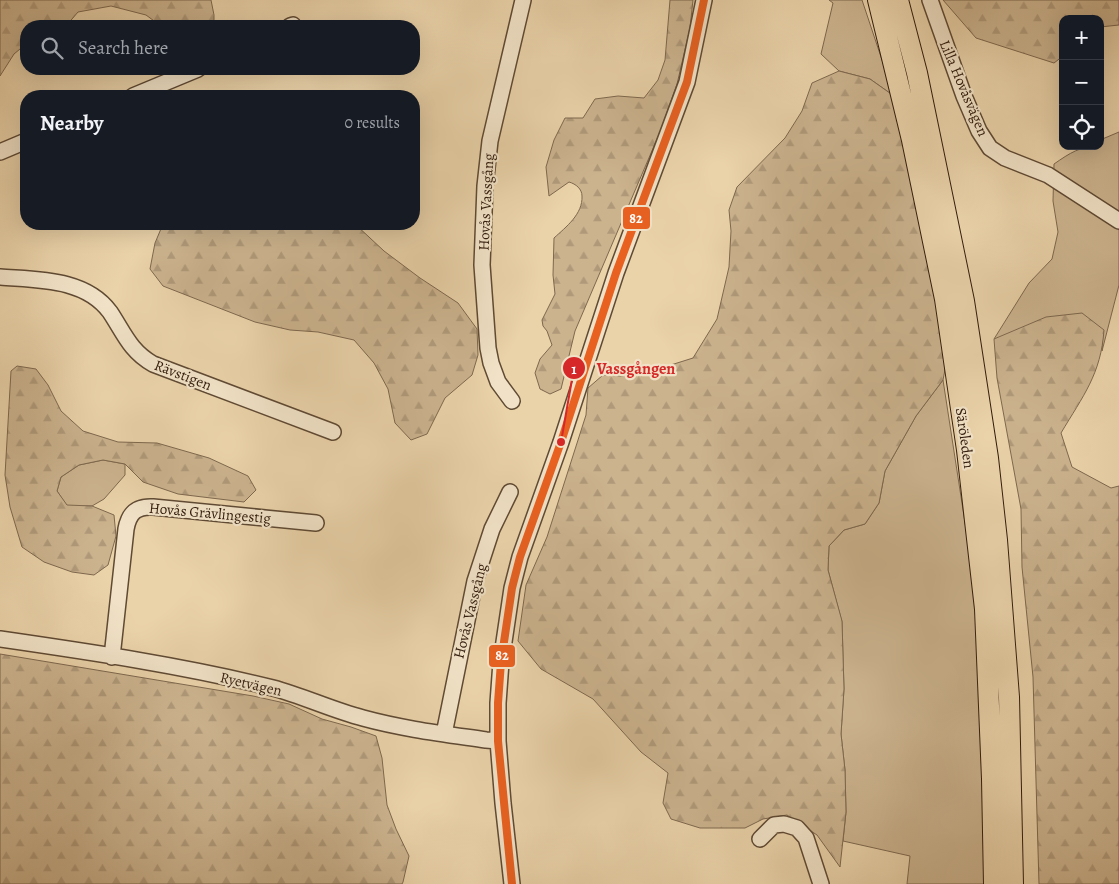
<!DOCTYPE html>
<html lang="en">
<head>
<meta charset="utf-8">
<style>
  :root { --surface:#171b24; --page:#242831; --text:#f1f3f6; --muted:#9ea1a6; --line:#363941 }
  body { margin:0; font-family:Alegreya,serif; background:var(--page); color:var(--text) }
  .controls { position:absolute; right:15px; top:15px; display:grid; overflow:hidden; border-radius:10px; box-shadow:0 5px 20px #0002 }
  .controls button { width:45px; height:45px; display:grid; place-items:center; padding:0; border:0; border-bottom:1px solid var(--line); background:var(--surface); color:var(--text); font:25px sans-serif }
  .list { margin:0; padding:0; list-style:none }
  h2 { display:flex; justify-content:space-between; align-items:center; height:65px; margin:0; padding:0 20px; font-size:21px }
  h2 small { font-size:16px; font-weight:400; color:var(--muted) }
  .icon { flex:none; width:28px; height:28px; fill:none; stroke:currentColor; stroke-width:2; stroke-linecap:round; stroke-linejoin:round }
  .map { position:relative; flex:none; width:1119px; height:884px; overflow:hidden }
  .search { position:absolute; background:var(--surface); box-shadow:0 5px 20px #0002; left:20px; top:20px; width:400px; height:55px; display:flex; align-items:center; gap:12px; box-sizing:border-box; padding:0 18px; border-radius:20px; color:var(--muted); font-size:19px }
  .panel { position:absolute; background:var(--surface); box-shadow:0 5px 20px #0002; left:20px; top:90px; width:400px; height:140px; border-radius:20px }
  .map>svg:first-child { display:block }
  .green { fill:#cbb38e; stroke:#7e684e }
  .forest { fill:url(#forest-firs); stroke:#7e684e }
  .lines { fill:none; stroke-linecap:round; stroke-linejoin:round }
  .minor-casing { stroke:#5f4a34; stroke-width:18 }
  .major-casing { stroke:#311c0d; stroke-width:22 }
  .minor { stroke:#f1e2c7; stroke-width:15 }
  .major { stroke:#ead2a9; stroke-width:20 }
  .bus-1-casing { stroke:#f1e2c7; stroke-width:11 }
  .bus-1 { stroke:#e86121; stroke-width:8 }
  .labels { text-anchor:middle; stroke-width:4.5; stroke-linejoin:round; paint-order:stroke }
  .street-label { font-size:15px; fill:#311c0d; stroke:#f1e2c7 }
  .leader { fill:none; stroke:#d62828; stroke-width:2 }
  .callout-dot { fill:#d62828; stroke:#f1e2c7; stroke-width:2 }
  .mark-label { font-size:15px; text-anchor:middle; font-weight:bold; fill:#fff }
  .callout-label { font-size:16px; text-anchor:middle; font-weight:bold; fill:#d62828; stroke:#f1e2c7; stroke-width:4.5; stroke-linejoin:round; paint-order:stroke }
  .line-badge { stroke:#f1e2c7; stroke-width:2 }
  .badge-label { font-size:14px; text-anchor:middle; font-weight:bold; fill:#fff }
</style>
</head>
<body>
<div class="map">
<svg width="1119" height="884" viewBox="0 0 1119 884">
  <defs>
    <pattern id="forest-firs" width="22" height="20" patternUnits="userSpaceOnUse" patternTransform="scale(1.25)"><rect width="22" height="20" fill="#cbb38e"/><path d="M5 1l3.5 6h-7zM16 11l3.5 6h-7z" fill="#af9979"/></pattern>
  </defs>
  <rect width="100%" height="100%" fill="#ead2a9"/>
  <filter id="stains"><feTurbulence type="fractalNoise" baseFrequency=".004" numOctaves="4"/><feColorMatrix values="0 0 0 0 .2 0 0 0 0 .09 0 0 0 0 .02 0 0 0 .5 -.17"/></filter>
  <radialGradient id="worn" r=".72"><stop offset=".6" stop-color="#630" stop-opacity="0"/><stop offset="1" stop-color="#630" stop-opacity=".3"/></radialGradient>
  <path class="green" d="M 829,0 L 862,0 L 894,96 L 870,79 L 839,71 L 821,54 L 833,3 Z
    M 1119,132 L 1119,285 L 1102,351 L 1103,330 L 994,339 L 1029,283 L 1052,259 L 1058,232 L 1053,201 L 1054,164 C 1070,153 1080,146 1100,146 L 1100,140 Z
    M 943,380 L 976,594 L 990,884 L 907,884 L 910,856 L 843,841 L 846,812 L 845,770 L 841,734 L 844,689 L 842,622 L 828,570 L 829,546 L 844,530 L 865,524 L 879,503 L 885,471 L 916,416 Z
    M 103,460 L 125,464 L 125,475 L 104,499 L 92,506 L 67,506 L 57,491 L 61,477 L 79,465 Z"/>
  <path class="forest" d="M 0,0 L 211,0 L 214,15 L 214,26 L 161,26 L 146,15 L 111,6 L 78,12 L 66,26 L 26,26 L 26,44 L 14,54 L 0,76 Z
    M 670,0 L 693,0 L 690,28 L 677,84 L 660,132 L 575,331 L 561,389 L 550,394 L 540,389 L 535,373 L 540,359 L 552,345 L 547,331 L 543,326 L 542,320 L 555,294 L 553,275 L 554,238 C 566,227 583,214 582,196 C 582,189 576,184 569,182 L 549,196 L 546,167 L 554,140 L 565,118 L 583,118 L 595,99 L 618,96 L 644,98 L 658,80 L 665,60 Z
    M 943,0 L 1119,0 L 1119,25 L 1100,27 L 1100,19 L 1063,19 L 1063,56 L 1054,63 L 976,38 Z
    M 839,71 L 870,79 L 894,96 L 947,359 L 943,380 L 916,416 L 885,471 L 879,503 L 865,524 L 844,530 L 829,546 L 828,570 L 842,621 L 844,689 L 841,734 L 845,770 L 846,812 L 840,867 L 817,835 L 787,815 L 763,819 L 745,828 L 700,828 L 671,819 L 663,803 L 668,773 L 641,752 L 593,699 L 541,669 L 518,641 L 526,585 L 547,537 L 586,415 L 588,388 L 603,375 L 622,376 L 646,371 L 674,364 L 693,358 L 717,319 L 729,267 L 731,231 L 729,210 L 737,187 L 785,138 L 802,111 L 812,83 Z
    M 163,224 L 355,224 L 384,251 L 420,278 L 458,303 L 477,329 L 478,355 L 472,375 L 445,398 L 427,434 L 411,440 L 395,423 L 388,389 L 374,363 L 354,340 L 318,332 L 290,330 L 255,322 L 163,286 L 150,269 L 155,243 Z
    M 1082,313 L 1104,330 C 1101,374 1083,396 1061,433 L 1072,467 L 1111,488 L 1119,486 L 1119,884 L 1039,884 L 1033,677 L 1022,567 L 1021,509 L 997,378 L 994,339 L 1046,317 Z
    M 17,366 L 36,369 L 48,385 L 61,411 L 83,431 L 118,442 L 157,443 L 209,458 L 248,476 L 256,490 L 244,502 L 178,494 L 143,482 L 125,464 L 103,460 L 79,465 L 61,477 L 57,491 L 67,505 L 92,506 L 114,515 L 116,536 L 108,565 L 94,575 L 72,572 L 44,562 L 22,547 L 10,507 L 5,475 L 11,371 Z
    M 0,654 L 253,696 L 289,704 L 322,719 L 351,727 L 376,736 L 382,758 L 387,805 L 396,829 L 409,856 L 403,882 L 402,884 L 0,884 Z"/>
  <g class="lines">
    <g class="minor-casing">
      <path id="minor" d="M 930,0 L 964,96 L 979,131 L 990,148 L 1005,158 L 1048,175 L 1119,221
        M 290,26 L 293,25
        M 133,96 L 198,69
        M 0,152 L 26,141
        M 0,277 C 37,280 85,278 110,312 C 124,333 130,351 153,364 L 333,432
        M 512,401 L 498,382 L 491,363 L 488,348 L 482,265 L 485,186 L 490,141 L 523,0
        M 0,639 C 90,652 185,666 273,688 C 303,696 332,710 363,718 C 403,729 445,734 486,740 L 498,741
        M 112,657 L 126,529 C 129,513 136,506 153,507 L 316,523
        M 444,734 L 475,581 L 492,529 L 510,492
        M 760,839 L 774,825 L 784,824 L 797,828 L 806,838 L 821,884
        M 512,884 L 503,803 L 498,741 L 498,703 L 501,662 L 512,588 L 520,557 L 561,442 L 616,273 L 687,82 L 704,0"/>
    </g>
    <g class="major-casing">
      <path id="major" d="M 878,0 L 912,140 L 945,299 L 967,450 L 985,609 L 992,779 L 994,884
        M 898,0 L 917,73 L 964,301 L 988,458 L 997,540 L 1009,697 L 1013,884"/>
    </g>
    <use href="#minor" class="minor"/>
    <use href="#major" class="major"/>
    <g class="bus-1-casing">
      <path id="bus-1" d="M 512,884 L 498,741 L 498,703 L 501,662 L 512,588 L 520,557 L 561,442 L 616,273 L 687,82 L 704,0"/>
    </g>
    <use href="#bus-1" class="bus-1"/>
  </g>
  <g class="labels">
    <g class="street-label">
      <text transform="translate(964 88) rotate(67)" y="5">Lilla Hovåsvägen</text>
      <text transform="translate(486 202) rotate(-87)" y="5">Hovås Vassgång</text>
      <text transform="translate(183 375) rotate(21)" y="5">Rävstigen</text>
      <text transform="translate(965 438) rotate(82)" y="5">Säröleden</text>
      <text transform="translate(210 513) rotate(5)" y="5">Hovås Grävlingestig</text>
      <text transform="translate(470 611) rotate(-76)" y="5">Hovås Vassgång</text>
      <text transform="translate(251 684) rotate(13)" y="5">Ryetvägen</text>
    </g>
  </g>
  <path class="leader" d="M561 442L574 368"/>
  <g class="callout-dot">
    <circle cx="561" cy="442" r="5"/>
    <circle cx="574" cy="368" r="12"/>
  </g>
  <g class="mark-label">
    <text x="574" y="374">1</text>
  </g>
  <g class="callout-label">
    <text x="636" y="374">Vassgången</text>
  </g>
  <g class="line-badge">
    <rect x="622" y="206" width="29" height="24" rx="5" fill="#e86121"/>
    <rect x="488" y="644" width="28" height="24" rx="5" fill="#e86121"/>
  </g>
  <g class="badge-label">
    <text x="636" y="223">82</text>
    <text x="502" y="660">82</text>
  </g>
  <rect width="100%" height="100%" filter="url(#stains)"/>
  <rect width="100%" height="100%" fill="url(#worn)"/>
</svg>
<div class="controls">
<button>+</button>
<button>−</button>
<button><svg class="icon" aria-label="locate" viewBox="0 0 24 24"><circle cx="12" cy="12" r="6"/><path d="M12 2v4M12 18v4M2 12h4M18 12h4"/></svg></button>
</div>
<div class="search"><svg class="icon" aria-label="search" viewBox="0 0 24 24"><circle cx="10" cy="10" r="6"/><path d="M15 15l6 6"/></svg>Search here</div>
<section class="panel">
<h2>Nearby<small>0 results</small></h2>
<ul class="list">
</ul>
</section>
</div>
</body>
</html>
